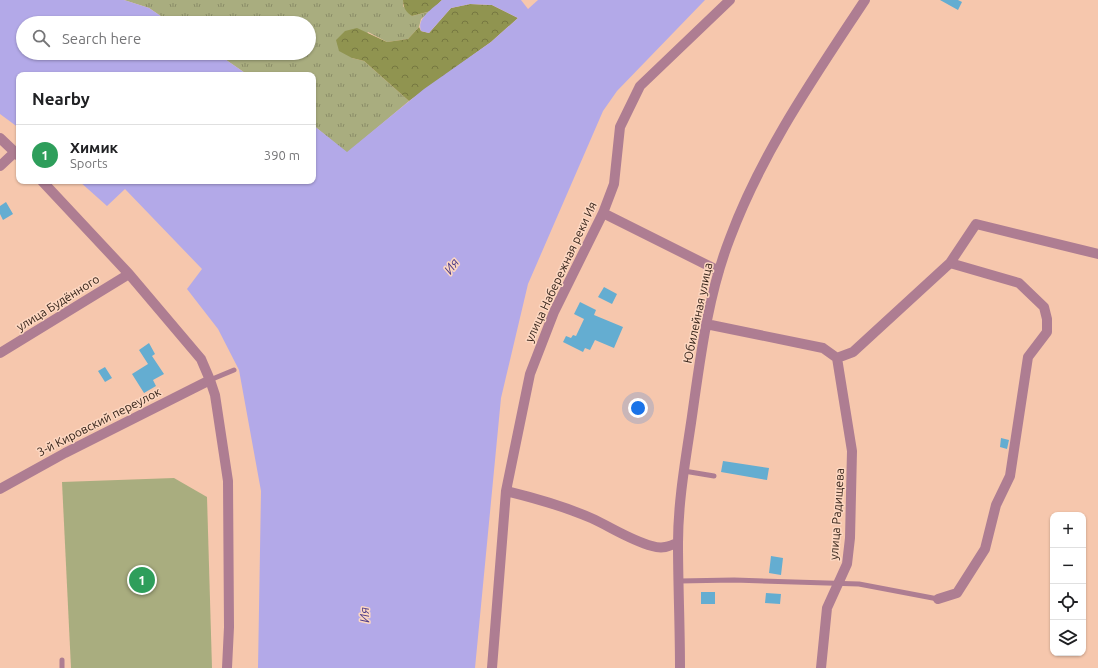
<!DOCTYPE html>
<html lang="en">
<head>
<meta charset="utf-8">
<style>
  :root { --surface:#fff; --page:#f6f6f6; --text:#202124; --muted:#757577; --line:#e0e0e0; --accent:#00769f }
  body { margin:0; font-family:Ubuntu,sans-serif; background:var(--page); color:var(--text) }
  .controls { position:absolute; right:12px; bottom:12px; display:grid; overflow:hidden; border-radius:8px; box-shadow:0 1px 3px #0004 }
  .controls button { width:36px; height:36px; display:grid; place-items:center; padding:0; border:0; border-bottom:1px solid var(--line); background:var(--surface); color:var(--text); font:20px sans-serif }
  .you { position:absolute; left:638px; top:408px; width:14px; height:14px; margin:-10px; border:3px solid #fff; border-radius:50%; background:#1a73e8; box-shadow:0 0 0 6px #1a73e833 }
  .badge { display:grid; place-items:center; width:26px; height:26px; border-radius:50%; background:var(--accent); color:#fff; font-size:13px; font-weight:700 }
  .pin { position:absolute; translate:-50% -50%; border:2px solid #fff; box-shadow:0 1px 4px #0006 }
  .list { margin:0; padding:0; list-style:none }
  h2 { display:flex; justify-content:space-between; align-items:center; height:52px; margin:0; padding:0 16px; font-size:17px }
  h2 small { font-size:13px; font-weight:400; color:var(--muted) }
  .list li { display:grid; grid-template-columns:26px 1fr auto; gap:12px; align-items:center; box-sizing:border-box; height:60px; padding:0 16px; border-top:1px solid var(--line) }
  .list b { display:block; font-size:15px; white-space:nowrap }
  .list p { margin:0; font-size:13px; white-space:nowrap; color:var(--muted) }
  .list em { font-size:13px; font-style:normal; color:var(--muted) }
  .icon { flex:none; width:22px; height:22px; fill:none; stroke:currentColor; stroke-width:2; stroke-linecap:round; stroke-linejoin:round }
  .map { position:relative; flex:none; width:1098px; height:668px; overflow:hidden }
  .search { position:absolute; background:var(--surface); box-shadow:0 1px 3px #0004; left:16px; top:16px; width:300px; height:44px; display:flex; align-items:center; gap:10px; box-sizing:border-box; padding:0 14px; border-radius:22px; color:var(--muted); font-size:15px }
  .panel { position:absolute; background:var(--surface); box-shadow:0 1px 3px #0004; left:16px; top:72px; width:300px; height:112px; border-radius:8px }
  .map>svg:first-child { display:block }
  .grass { fill:url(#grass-tufts) }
  .forest { fill:url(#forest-crowns) }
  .pitch { fill:#a9ad7f }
  .water { fill:#b3a9e8 }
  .building { fill:#64add1 }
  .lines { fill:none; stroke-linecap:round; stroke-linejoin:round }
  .lane { stroke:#ae7d92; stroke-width:5 }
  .street { stroke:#ae7d92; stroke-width:10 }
  .labels { text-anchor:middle; stroke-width:3; stroke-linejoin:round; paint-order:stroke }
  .street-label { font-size:12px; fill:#301f15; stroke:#fdd7c1 }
  .water-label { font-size:13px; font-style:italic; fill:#4f3d88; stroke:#fdd7c1 }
</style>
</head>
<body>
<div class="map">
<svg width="1098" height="668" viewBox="0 0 1098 668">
  <defs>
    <pattern id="grass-tufts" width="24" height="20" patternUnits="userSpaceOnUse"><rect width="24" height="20" fill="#a9ad7f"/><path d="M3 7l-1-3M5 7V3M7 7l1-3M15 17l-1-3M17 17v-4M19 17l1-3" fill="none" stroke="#8a8c67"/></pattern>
    <pattern id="forest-crowns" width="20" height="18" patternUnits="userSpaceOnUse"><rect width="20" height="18" fill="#909450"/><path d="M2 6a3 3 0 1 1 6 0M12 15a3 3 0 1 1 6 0" fill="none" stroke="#767841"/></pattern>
  </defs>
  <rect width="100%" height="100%" fill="#f6c7ad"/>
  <path class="grass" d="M 124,0 L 403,0 L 403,6 L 412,16 L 431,11 L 421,19 L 419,27 L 408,39 L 387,42 L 368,32 L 352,58 L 364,61 L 409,101 L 347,153 L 313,125 L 313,75 L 248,75 L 216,53 L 309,53 L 309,23 L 171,23 L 149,8 Z"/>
  <path class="forest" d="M 403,0 L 442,0 L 431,11 L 412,16 C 406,12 403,8 403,0 Z
    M 470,4 L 492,5 L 518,18 L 491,42 L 409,101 L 364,61 L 352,58 L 339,51 L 336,40 L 345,31 L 357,28 L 387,42 L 408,39 L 419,27 L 421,31 L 429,33 L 451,8 Z"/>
  <path class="pitch" d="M 174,478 L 207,497 L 212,668 L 71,668 L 62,482 Z"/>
  <path class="water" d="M 0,0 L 124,0 L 149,8 L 171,23 L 23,23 L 23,53 L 216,53 L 248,75 L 19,75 L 19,128 L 0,114 Z
    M 442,0 L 521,0 L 528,9 L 538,0 L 705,0 L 617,91 L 603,111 L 528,284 L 501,398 L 475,668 L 258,668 L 261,491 L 239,370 L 218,329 L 187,289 L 202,269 L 125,189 L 107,206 L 79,181 L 313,181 L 313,125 L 347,152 L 424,89 L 491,42 L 518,18 L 492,5 L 470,4 L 451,8 L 429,33 L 421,31 C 416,18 434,8 442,0 Z"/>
  <path class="building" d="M 940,0 L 958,0 L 962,2 L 958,10 Z
    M 6,202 L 13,214 L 3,220 L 0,214 L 0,206 Z
    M 604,287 L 617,294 L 612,304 L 598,297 Z
    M 580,302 L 596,310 L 594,315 L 623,327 L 614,348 L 595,340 L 590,350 L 585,348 L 583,352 L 563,342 L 566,336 L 571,338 L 573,335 L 576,336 L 584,319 L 574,314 Z
    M 149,343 L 155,354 L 152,356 L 164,374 L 153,380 L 156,386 L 144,393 L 132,374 L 148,364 L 139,350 Z
    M 105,367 L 112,378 L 105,382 L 98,371 Z
    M 1001,438 L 1009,440 L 1007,449 L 1000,447 Z
    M 723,461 L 769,468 L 767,480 L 721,472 Z
    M 771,556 L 783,558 L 781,575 L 769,573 Z
    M 701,592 L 715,592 L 715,604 L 701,604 Z
    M 766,593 L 781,594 L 780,604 L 765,603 Z"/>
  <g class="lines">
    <path class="lane" d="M 210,380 L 234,370
      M 684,471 L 714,476
      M 679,581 L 734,580 L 859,584 L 938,599
      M 62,660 L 62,668"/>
    <path class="street" d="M 0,138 L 19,156
      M 0,166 L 15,152
      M 42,181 L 129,274 L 201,359 L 210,380 L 215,395 L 228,481 L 229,627 L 227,668
      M 603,213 L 719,271
      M 706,324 L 823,348 L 837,358 L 853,352 L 950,263 L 976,224 L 1098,254
      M 0,353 L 129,274
      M 0,489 L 65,453 L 210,380
      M 506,491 C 535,498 563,506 591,518 C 611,527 630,540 652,546 C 662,549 669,547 678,542
      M 938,599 L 957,593 L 985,549 L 996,505 L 1010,476 L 1028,357 L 1047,332 L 1047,319 L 1044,307 L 1019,283 L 950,263
      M 492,668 L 506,491 L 530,374 L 554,312 L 603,213 L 614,184 L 620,127 L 640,86 L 730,0
      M 680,668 C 680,626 678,585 678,543 C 678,503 685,463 691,423 C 700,361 707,297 730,238 C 762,152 815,76 865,0
      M 821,668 L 827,608 L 847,564 L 850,538 L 852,451 L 837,358"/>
  </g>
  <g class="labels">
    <g class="street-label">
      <text transform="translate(561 272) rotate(-65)" y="4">улица Набережная реки Ия</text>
      <text transform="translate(58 303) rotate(-32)" y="4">улица Будённого</text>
      <text transform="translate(698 313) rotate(-78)" y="4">Юбилейная улица</text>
      <text transform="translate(99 422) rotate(-27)" y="4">3-й Кировский переулок</text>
      <text transform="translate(837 514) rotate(-86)" y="4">улица Радищева</text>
    </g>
    <g class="water-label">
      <text transform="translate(451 266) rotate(-54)" y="5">Ия</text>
      <text transform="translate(364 615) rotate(-92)" y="5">Ия</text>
    </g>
  </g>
</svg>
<div class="controls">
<button>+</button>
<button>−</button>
<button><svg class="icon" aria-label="locate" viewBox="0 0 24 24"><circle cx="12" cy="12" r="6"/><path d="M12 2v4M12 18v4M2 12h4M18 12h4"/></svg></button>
<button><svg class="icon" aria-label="layers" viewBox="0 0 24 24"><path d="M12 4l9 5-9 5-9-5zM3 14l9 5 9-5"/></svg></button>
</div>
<div class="you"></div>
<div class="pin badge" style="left:142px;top:580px;background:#2e9e5b">1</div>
<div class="search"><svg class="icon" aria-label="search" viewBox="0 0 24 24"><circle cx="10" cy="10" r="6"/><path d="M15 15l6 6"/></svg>Search here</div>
<section class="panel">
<h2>Nearby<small></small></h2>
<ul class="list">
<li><span class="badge" style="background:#2e9e5b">1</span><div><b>Химик</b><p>Sports</p></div><em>390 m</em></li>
</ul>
</section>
</div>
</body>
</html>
